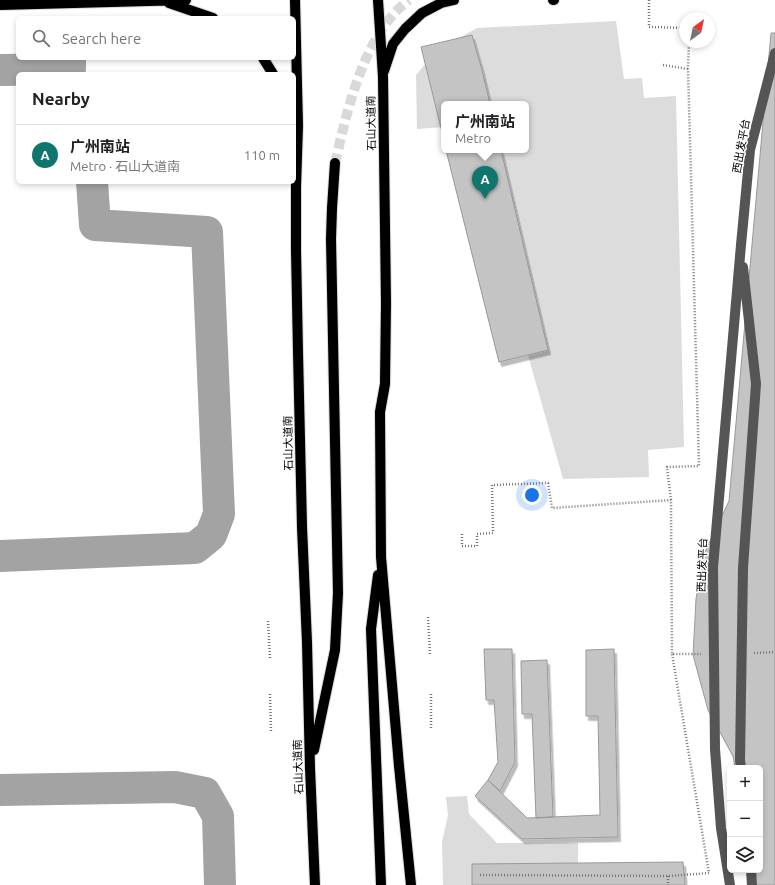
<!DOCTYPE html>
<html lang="en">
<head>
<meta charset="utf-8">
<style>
  :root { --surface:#fff; --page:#f2f2f2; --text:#202124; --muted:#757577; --line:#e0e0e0; --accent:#0f766e }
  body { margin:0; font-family:Ubuntu,"Noto Sans SC",sans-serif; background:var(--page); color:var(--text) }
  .controls { position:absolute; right:12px; bottom:12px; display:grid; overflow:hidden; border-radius:6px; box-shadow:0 2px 6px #0003 }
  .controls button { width:36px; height:36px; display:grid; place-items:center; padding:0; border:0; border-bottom:1px solid var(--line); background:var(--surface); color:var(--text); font:20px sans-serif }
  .compass { position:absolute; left:679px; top:12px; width:36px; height:36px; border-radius:50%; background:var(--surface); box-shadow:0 2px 6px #0003; rotate:33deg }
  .you { position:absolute; left:532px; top:495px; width:14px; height:14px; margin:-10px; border:3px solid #fff; border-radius:50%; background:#1a73e8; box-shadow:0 0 0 6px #1a73e833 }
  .badge { display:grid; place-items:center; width:26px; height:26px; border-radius:50%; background:var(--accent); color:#fff; font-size:13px; font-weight:700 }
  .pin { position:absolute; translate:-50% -33px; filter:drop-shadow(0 1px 2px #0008) }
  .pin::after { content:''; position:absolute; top:21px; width:14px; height:12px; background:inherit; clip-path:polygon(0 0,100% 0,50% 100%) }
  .popup { position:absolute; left:441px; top:101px; width:88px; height:52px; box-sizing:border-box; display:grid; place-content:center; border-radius:6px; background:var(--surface); filter:drop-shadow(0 1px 3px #0005); font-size:13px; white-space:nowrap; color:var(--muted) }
  .popup b { font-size:15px; color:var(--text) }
  .popup::after { content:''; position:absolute; left:50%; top:100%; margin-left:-8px; border:8px solid transparent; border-top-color:var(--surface) }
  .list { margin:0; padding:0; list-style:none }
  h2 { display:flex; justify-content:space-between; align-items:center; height:52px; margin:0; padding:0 16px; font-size:17px }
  h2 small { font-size:13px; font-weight:400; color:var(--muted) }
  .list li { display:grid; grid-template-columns:26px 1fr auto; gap:12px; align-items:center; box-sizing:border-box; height:60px; padding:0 16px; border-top:1px solid var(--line) }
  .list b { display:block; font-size:15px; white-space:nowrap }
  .list p { margin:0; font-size:13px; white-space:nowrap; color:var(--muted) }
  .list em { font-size:13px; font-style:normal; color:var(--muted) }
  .icon { flex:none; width:22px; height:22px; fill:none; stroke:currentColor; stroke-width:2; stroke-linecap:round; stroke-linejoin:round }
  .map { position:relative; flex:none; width:775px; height:885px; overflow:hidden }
  .search { position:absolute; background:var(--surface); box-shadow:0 2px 6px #0003; left:16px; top:16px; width:280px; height:44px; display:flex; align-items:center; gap:10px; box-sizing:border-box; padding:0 14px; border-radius:6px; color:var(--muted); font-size:15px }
  .panel { position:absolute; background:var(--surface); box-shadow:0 2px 6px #0003; left:16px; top:72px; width:280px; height:112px; border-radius:6px }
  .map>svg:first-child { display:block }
  .green { fill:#dcdcdc }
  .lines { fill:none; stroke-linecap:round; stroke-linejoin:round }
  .river { stroke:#a3a3a3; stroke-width:32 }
  .building { fill:#c4c4c4; stroke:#999; filter:url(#shadow) }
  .major-tunnel { stroke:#d9d9d9; stroke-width:10; stroke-dasharray:10 5; stroke-linecap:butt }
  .major-casing { stroke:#dbdbdb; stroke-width:12 }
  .path { stroke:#777; stroke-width:2.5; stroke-dasharray:1 2; stroke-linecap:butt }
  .minor { stroke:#555; stroke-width:10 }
  .major { stroke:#000; stroke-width:10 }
  .minor-bridge { stroke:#555; stroke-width:10 }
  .labels { text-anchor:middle; stroke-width:3; stroke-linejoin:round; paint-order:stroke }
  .street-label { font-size:11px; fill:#000; stroke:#fff }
</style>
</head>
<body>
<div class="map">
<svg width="775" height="885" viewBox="0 0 775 885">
  <defs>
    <filter id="shadow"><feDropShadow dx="2.5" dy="4.5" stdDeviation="0" flood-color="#0004"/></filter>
  </defs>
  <rect width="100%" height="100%" fill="#fff"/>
  <path class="green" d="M 616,21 L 624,79 L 642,78 L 644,98 L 676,96 L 684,447 L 648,450 L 649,477 L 563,479 L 470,150 L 526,150 L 526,104 L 444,104 L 444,127 L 417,129 L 416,75 L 437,50 L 477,28 Z
    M 467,796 L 469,814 L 497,843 L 578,843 L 578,863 L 472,866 L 472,885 L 443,885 L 442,842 L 448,815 L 446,797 Z"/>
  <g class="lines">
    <path class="river" d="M 0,70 L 70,69 L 70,58
      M 0,556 L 195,548 L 211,535 L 219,514 L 207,232 L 95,225 L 92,182
      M 0,790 L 175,787 L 205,793 L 218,816 L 220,885"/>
  </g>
  <path class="building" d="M 771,33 L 775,33 L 775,885 L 752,885 L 750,870 L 760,870 L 760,768 L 735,768 L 733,756 L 708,710 L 693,655 L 696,599 L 704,554 L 729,501 Z
    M 472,35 L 482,70 L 490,104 L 444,104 L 444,140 L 421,47 Z
    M 446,150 L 501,150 L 548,350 L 499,362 Z
    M 484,649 L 512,649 L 515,762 L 500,791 L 488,780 L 498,762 L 494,700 L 486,700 Z
    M 614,649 L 618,837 L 522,839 L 475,796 L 488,780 L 527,818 L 600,815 L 598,716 L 586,716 L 586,650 Z
    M 547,660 L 553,817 L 536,818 L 532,714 L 522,714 L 521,661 Z
    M 683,862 L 685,885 L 472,885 L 472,864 Z"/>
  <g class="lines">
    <path class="major-tunnel" d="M 335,163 C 347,111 364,33 409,0"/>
    <g class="major-casing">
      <path id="major" d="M 295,0 L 298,125 L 296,187 L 296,250 L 298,352 L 302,527 L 307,642 L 310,768 L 315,885
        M 378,0 L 383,77 L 386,303 L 385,384 L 380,412 L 381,557 L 399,766 L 411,885
        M 553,0 L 554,0
        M 169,3 L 213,18
        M 0,5 L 186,0
        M 263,58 L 273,74
        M 384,71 L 393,44 L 405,29 L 422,13 L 441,3 L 454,0
        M 378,575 L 371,629 L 381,885
        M 314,750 L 335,650 L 338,593 L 331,239 L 332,208 L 335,163"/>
    </g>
    <path class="path" d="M 649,0 L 649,27 L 685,28
      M 663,65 L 688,69
      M 671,500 L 667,467 L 699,466 L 688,69 L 689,42
      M 462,534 L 462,546 L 477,546 L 477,534 L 493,533 L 492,485 L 548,483 L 552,508 L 671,500 L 672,654 L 701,654
      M 428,617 L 430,654
      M 268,621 L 270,658
      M 754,653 L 775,652
      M 270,694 L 271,732
      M 431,728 L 431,692
      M 480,875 L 668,876 L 709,873 L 672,654
      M 668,876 L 668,885"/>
    <path class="minor" d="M 751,870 L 752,885"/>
    <use href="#major" class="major"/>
    <path class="minor-bridge" d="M 741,768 L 740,760 L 743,568 L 756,384 L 743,267
      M 730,885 L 721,828 L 715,749 L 713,567 L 741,245 L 750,150 L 775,53"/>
  </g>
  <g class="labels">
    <g class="street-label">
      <text transform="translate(371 123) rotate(-91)" y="4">石山大道南</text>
      <text transform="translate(741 146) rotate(-80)" y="4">西出发平台</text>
      <text transform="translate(288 443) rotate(-91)" y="4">石山大道南</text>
      <text transform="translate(702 565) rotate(-88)" y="4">西出发平台</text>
      <text transform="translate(298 767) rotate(-92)" y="4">石山大道南</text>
    </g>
  </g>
</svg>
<div class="controls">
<button>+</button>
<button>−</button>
<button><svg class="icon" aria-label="layers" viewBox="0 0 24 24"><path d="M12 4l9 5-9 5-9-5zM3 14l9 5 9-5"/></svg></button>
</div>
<svg class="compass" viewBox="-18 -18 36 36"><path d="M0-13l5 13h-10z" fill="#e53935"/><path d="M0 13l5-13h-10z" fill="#757577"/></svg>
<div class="you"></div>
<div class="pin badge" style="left:485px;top:199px">A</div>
<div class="popup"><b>广州南站</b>Metro</div>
<div class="search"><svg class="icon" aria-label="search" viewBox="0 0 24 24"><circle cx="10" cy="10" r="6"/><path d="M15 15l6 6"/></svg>Search here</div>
<section class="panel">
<h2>Nearby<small></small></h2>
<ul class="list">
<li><span class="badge">A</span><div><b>广州南站</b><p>Metro · 石山大道南</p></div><em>110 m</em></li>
</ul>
</section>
</div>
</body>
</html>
